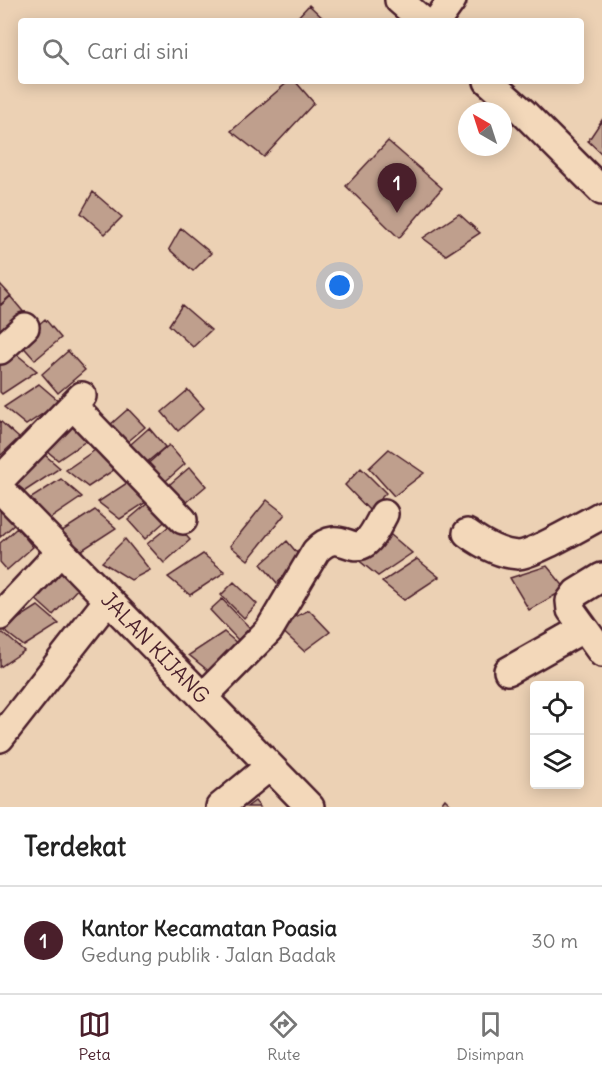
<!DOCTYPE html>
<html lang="id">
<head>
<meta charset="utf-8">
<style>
  :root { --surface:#fff; --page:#f6f6f6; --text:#222; --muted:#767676; --line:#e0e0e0; --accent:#4a1f2b }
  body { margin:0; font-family:Delius,sans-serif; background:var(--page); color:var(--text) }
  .controls { position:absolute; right:18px; bottom:18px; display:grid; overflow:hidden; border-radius:6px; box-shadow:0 3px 15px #0003 }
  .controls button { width:54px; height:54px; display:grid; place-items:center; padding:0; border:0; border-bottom:2px solid var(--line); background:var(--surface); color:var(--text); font:30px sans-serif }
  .compass { position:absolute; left:458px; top:102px; width:54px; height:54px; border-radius:50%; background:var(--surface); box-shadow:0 3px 15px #0003; rotate:321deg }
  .you { position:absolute; left:340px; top:286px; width:21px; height:21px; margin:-15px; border:4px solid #fff; border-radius:50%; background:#1a73e8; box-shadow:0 0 0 9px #1a73e833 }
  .badge { display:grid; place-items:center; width:39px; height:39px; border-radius:50%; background:var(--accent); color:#fff; font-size:20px; font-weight:700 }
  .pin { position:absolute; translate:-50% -50px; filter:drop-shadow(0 2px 3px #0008) }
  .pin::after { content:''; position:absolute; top:32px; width:21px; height:18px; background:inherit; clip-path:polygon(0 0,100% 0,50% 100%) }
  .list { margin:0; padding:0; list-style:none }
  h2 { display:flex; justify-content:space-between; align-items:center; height:78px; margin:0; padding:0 24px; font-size:26px }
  h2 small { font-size:20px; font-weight:400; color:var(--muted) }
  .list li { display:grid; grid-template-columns:39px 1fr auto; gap:18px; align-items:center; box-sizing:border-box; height:108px; padding:0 24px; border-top:2px solid var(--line) }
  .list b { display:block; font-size:22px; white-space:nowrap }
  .list p { margin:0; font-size:20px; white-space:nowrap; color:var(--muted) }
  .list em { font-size:20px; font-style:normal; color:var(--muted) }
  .icon { flex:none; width:33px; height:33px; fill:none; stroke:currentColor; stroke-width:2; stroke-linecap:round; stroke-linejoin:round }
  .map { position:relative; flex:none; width:602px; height:807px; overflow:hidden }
  .search { position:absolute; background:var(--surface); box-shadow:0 3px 15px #0003; left:18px; right:18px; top:18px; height:66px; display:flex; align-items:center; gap:15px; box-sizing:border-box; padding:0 21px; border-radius:6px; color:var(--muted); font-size:22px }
  .sheet { height:186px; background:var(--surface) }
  nav { display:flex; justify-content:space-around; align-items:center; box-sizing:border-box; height:84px; border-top:2px solid var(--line); background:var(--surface); font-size:16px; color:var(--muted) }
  nav a { display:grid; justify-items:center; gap:3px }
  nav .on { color:var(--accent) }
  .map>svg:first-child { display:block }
  .building { fill:#bf9f8d; stroke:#4a1f2b; stroke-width:1.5 }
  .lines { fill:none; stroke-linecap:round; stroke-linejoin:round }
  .minor-casing { stroke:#4a1f2b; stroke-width:32 }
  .minor { stroke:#f3d8ba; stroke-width:27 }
  .labels { text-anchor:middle; stroke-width:5; stroke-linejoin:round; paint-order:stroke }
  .street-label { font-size:21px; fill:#4a1f2b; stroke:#f3d8ba }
</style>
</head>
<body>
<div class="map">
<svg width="602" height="807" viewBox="0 0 602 807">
  <rect width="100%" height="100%" fill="#ecd1b4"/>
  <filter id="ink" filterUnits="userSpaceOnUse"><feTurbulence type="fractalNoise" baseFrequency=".0167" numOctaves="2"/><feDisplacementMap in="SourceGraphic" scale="12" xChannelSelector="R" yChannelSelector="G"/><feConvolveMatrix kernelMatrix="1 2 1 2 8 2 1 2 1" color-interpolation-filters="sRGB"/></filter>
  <g filter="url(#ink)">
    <path class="building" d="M 309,5 L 326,21 L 294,21 Z
      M 289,81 L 295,81 L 314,103 L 264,157 L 231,131 Z
      M 602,120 L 602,154 L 588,141 Z
      M 388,141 L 442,188 L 399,238 L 346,186 Z
      M 93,192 L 122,217 L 105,234 L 81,213 Z
      M 459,214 L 480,233 L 446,255 L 423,238 Z
      M 181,228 L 211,253 L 193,271 L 169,249 Z
      M 0,284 L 11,296 L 0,306 Z
      M 10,296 L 26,315 L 0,338 L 0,305 Z
      M 182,305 L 211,330 L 193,347 L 169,325 Z
      M 45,319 L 61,338 L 35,360 L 19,342 Z
      M 68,351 L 85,370 L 58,393 L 42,374 Z
      M 15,353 L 37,371 L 2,394 L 0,392 L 0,363 Z
      M 39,384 L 60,402 L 26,425 L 4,407 Z
      M 188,390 L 204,408 L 178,431 L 162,412 Z
      M 128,409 L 145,427 L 118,450 L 102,432 Z
      M 71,419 L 92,437 L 58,460 L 36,442 Z
      M 0,421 L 19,438 L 1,455 L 0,454 Z
      M 149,428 L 165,447 L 139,469 L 123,451 Z
      M 169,445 L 185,464 L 159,487 L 143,468 Z
      M 101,446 L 123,464 L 88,487 L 66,470 Z
      M 389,449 L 424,473 L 394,496 L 369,468 Z
      M 39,450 L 60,468 L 25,491 L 3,474 Z
      M 190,467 L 206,486 L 180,508 L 163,490 Z
      M 361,468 L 386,493 L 369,510 L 345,485 Z
      M 61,479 L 82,497 L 48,520 L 25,502 Z
      M 133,479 L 154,497 L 120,519 L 98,502 Z
      M 155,497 L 171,516 L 145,539 L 128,520 Z
      M 267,500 L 285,514 L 248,560 L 230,546 Z
      M 0,507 L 15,524 L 0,537 Z
      M 95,510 L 116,528 L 82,550 L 59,533 Z
      M 174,522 L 190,540 L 164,563 L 147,544 Z
      M 17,528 L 33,547 L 7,570 L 0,562 L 0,543 Z
      M 391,535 L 412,553 L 378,576 L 356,558 Z
      M 125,539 L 150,570 L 131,580 L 102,562 Z
      M 287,541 L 303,560 L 277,583 L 261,564 Z
      M 203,554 L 225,572 L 190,595 L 168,577 Z
      M 417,559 L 439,577 L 404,600 L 382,582 Z
      M 547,566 L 566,589 L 529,610 L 510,578 Z
      M 59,569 L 79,587 L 53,615 L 33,597 Z
      M 234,582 L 257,604 L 244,618 L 221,595 Z
      M 222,599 L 250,628 L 238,640 L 210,610 Z
      M 38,606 L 59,624 L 24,646 L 2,629 Z
      M 309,610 L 330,632 L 304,651 L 277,626 Z
      M 224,632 L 245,650 L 211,673 L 189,655 Z
      M 3,633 L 24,651 L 0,667 L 0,634 Z
      M 445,799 L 453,807 L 439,807 Z
      M 255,801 L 260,807 L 247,807 Z"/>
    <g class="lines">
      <g class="minor-casing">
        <path id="minor" d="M 399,0 L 423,21
          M 437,21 L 452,0
          M 488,81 L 523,112 L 602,191
          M 0,350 L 25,327
          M 73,406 L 183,520
          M 0,480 L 82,396
          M 0,489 L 310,807
          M 467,533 C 482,544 500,554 518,555 C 532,555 586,523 602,515
          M 0,616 L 61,551
          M 584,628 L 571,610 L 570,601 L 576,593 L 602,577
          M 508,671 L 584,628 L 602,653
          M 203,697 L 269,630 L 316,551 C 338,527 350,554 365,543 C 373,537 379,523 384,514
          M 0,738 L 108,600
          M 220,807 L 270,766"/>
      </g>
      <use href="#minor" class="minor"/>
    </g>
  </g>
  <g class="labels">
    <g class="street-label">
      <text transform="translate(155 648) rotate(46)" y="7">JALAN KIJANG</text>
    </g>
  </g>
</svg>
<div class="controls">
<button><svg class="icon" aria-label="locate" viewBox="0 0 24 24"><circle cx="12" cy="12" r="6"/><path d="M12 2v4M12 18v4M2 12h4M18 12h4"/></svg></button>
<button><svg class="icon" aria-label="layers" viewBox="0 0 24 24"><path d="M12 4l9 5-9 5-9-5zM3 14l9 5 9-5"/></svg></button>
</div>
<svg class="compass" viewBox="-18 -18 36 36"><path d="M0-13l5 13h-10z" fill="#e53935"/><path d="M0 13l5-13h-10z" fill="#767676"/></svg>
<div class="you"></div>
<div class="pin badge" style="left:397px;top:213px">1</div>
<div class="search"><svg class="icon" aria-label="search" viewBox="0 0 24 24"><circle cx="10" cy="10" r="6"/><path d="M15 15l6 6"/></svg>Cari di sini</div>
</div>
<section class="sheet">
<h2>Terdekat<small></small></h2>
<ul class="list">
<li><span class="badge">1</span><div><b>Kantor Kecamatan Poasia</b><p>Gedung publik · Jalan Badak</p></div><em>30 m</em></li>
</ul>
</section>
<nav>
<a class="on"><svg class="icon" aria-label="map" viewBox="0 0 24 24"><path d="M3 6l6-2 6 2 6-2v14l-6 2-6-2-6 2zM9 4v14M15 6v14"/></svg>Peta</a>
<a><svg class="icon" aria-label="directions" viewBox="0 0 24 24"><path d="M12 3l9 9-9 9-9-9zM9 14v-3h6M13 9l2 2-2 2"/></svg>Rute</a>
<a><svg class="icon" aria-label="saved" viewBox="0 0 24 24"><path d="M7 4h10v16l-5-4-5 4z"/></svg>Disimpan</a>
</nav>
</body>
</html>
